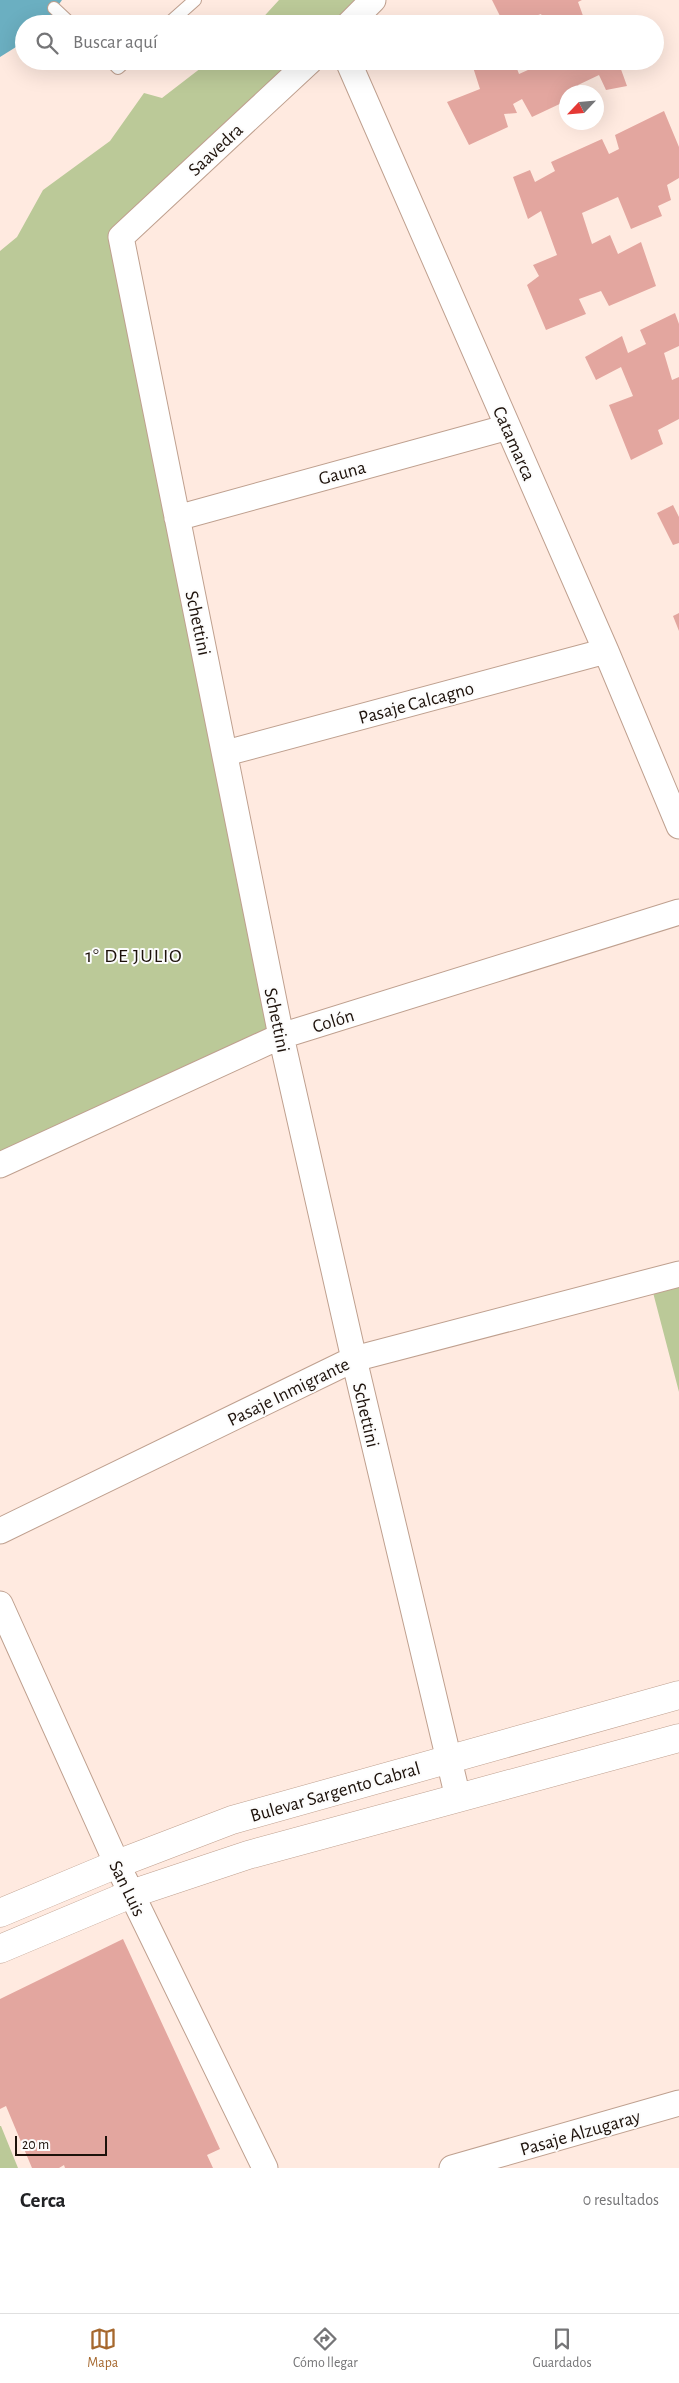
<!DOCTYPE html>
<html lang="es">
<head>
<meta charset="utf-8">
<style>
  :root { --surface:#fff; --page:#f2f2f2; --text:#202124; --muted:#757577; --line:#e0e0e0; --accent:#a6682e }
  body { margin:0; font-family:"Alegreya Sans",sans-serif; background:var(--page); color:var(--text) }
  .compass { position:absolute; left:559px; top:85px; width:45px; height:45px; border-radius:50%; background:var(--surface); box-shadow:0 5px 20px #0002; rotate:244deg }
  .scale { position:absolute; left:15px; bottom:12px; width:92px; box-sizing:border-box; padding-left:5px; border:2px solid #1d120b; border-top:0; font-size:14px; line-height:18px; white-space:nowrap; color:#1d120b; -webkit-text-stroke:4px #fcfcfc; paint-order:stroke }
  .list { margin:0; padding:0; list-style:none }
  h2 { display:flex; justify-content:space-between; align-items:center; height:65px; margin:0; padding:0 20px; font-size:21px }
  h2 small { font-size:16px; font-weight:400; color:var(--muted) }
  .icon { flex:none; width:28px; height:28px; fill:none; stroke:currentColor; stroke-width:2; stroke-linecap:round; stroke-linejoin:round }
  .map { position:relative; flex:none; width:679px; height:2168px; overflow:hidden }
  .search { position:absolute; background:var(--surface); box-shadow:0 5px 20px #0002; left:15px; right:15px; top:15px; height:55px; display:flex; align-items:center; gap:12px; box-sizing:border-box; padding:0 18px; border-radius:28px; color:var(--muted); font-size:19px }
  .sheet { height:145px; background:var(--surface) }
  nav { display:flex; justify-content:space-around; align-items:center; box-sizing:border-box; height:70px; border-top:1px solid var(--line); background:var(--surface); font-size:14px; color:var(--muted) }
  nav a { display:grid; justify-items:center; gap:2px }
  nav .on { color:var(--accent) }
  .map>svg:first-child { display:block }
  .green { fill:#bbc998 }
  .water { fill:#6bafc1 }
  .building { fill:#e3a69f }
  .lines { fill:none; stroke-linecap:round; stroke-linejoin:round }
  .lane-casing { stroke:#bfa08f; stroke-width:14 }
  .street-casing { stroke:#bfa08f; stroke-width:27 }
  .secondary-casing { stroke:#bfa08f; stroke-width:29 }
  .lane { stroke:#fff; stroke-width:12 }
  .street { stroke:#fff; stroke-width:25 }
  .secondary { stroke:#fff; stroke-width:28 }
  .labels { text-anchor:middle; stroke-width:4; stroke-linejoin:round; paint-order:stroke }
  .street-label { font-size:19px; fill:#1d120b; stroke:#fcfcfc }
  .neighbourhood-label { font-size:20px; letter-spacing:1px; fill:#1d120b; stroke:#fcfcfc }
</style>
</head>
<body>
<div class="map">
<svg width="679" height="2168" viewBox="0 0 679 2168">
  <rect width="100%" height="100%" fill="#ffeae0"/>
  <path class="green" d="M 279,0 L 373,0 L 349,24 L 257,24 Z
    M 210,61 L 310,61 L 121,237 L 281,1036 L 0,1165 L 0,251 L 17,237 L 43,190 L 110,141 L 144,93 L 162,98 Z
    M 679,1274 L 679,1392 L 650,1281 Z
    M 0,2126 L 1,2126 L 18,2168 L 0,2168 Z"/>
  <path class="water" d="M 0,0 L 62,0 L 45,24 L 24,24 L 24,42 L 0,57 Z"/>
  <path class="building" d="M 492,0 L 582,0 L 578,2 L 586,24 L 546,24 L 541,14 L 513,24 L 504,24 Z
    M 471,61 L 514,61 L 519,74 L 548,61 L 618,61 L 627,86 L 606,90 L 599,75 L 578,85 L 582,92 L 566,92 L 566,101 L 532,117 L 522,99 L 513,104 L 517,113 L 504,114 L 508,127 L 469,145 L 447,102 L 480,89 Z
    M 664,111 L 679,147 L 679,178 L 667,185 L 671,200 L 658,206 L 662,216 L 631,229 L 618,197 L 582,213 L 592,244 L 610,235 L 618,254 L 641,242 L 656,286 L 609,306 L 601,291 L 579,299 L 586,314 L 546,330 L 527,285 L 539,276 L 533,265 L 557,255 L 541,211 L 528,219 L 513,177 L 530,170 L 535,182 L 555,171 L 551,162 L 602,139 L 609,154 L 619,149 L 615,135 Z
    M 675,313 L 679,324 L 679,346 L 664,353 L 672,380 L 679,377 L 679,419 L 658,430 L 663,444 L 631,460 L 609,405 L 633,396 L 621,367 L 596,380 L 585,357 L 622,336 L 628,353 L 646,344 L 640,330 Z
    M 673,505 L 679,517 L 679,543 L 673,545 L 657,513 Z
    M 679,613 L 679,631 L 673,616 Z
    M 123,1939 L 220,2149 L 207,2155 L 213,2168 L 65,2168 L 64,2165 L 59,2168 L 32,2168 L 6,2106 L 0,2109 L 0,1999 Z"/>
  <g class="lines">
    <g class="lane-casing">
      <path id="lane" d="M 54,8 L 71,24
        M 168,24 L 195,0
        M 111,61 L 118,68 L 126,61"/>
    </g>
    <g class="street-casing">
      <path id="street" d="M 349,24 L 373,0
        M 310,61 L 121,237 L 281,1036 L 354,1359 L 458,1798
        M 348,61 L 606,651 L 679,826
        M 177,518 L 508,427
        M 226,753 L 606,651
        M 0,1165 L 281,1036 L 679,912
        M 0,1531 L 354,1359 L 679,1274
        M 0,1604 L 117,1864 L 265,2168
        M 452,2168 L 679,2103"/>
    </g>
    <g class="secondary-casing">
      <path id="secondary" d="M 0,1913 L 117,1864 L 232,1820 L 679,1695
        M 0,1949 L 131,1894 L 248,1855 L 679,1738"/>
    </g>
    <use href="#lane" class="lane"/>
    <use href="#street" class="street"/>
    <use href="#secondary" class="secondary"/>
  </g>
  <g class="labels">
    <g class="street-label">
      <text transform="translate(215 149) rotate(-43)" y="7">Saavedra</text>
      <text transform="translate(515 443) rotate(66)" y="7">Catamarca</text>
      <text transform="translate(342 472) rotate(-15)" y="7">Gauna</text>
      <text transform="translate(199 623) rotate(78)" y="7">Schettini</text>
      <text transform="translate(416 702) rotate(-15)" y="7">Pasaje Calcagno</text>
      <text transform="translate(278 1020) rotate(78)" y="7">Schettini</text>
      <text transform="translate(333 1020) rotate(-17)" y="7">Colón</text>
      <text transform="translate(288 1391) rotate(-26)" y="7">Pasaje Inmigrante</text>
      <text transform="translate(367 1415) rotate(77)" y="7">Schettini</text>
      <text transform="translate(335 1791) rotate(-16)" y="7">Bulevar Sargento Cabral</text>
      <text transform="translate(128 1888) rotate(64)" y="7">San Luis</text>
      <text transform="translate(580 2132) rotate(-16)" y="7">Pasaje Alzugaray</text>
    </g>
    <g class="neighbourhood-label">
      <text x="134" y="962">1° DE JULIO</text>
    </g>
  </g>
</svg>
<svg class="compass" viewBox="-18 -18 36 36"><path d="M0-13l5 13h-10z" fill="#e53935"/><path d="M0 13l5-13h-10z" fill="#757577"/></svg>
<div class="scale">20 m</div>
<div class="search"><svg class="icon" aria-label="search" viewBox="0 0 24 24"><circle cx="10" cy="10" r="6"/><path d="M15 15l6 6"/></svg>Buscar aquí</div>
</div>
<section class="sheet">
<h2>Cerca<small>0 resultados</small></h2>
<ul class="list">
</ul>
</section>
<nav>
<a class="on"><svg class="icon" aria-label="map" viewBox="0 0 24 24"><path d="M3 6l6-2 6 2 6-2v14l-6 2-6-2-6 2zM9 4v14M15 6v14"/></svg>Mapa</a>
<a><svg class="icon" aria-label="directions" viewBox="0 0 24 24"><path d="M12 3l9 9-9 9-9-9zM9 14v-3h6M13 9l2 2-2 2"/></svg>Cómo llegar</a>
<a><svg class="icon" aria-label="saved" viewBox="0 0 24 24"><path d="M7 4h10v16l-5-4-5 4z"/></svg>Guardados</a>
</nav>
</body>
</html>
